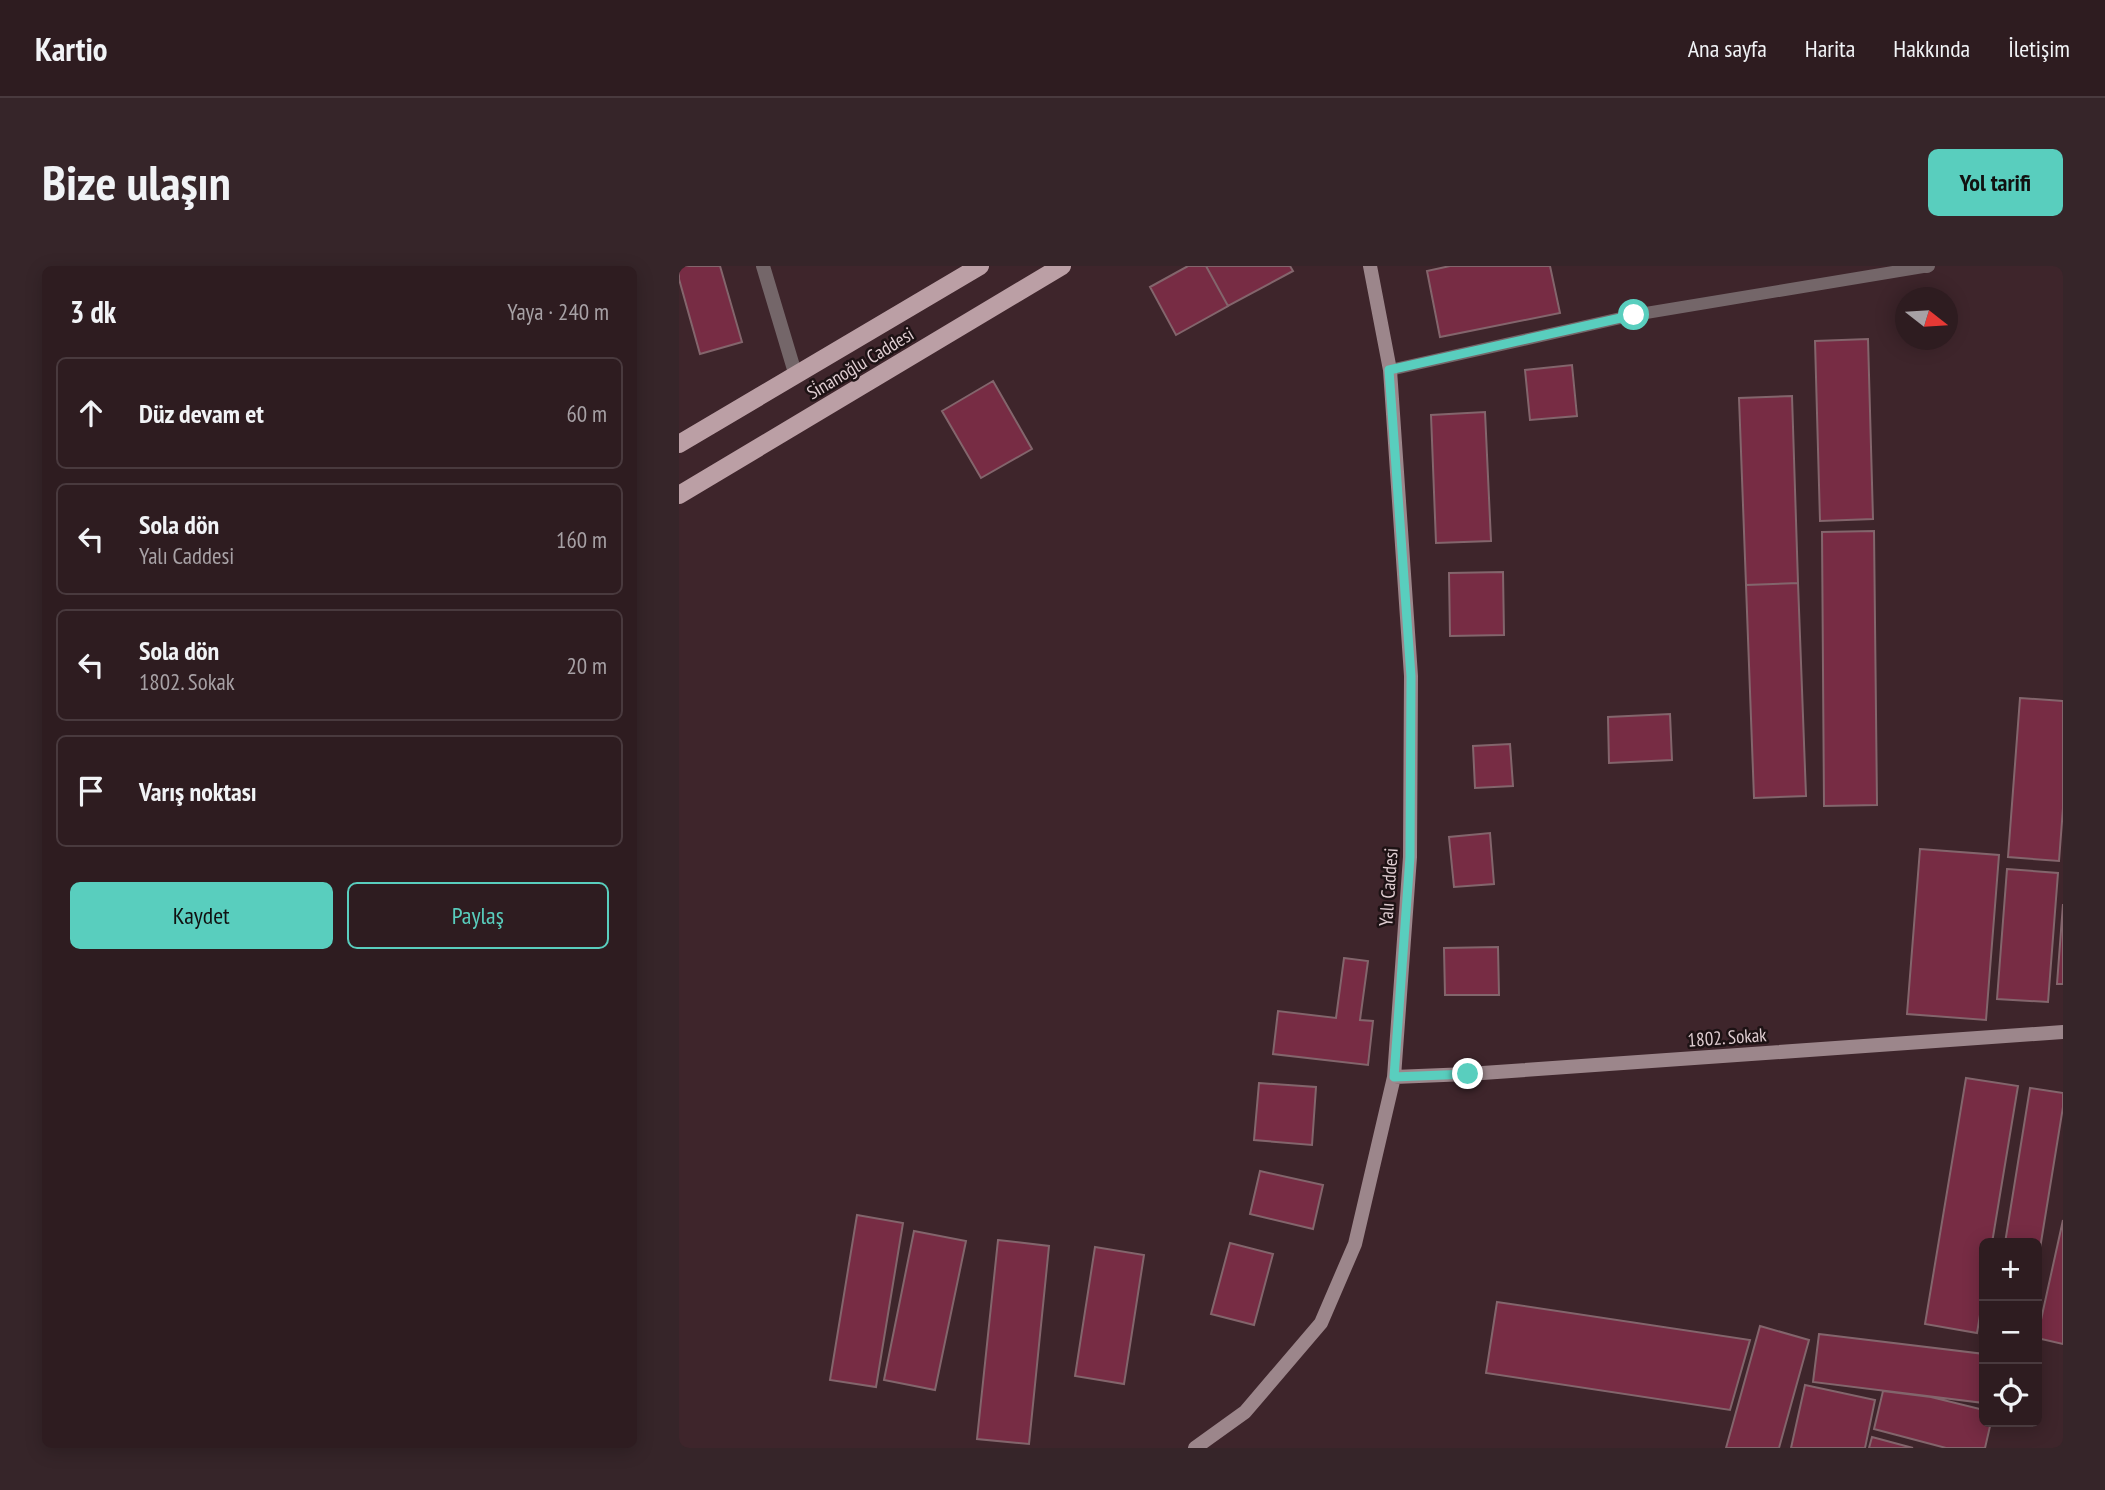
<!DOCTYPE html>
<html lang="tr">
<head>
<meta charset="utf-8">
<style>
  :root { --surface:#2e1c20; --page:#362529; --text:#f1f3f6; --muted:#a7a1a5; --line:#493a3e; --accent:#59cebe }
  body { margin:0; font-family:"PT Sans Narrow",sans-serif; background:var(--page); color:var(--text) }
  .controls { position:absolute; right:21px; bottom:21px; display:grid; overflow:hidden; border-radius:10px; box-shadow:0 4px 18px #0003 }
  .controls button { width:63px; height:63px; display:grid; place-items:center; padding:0; border:0; border-bottom:2px solid var(--line); background:var(--surface); color:var(--text); font:35px sans-serif }
  .compass { position:absolute; left:1216px; top:21px; width:63px; height:63px; border-radius:50%; background:var(--surface); box-shadow:0 4px 18px #0003; rotate:107deg }
  .stop { position:absolute; width:21px; height:21px; margin:-16px; border:5px solid #59cebe; border-radius:50%; background:#fff }
  .stop.end { background:#59cebe; border-color:#fff; box-shadow:0 2px 7px #0008 }
  .list { margin:0; padding:0; list-style:none }
  h2 { display:flex; justify-content:space-between; align-items:center; height:91px; margin:0; padding:0 28px; font-size:30px }
  h2 small { font-size:23px; font-weight:400; color:var(--muted) }
  .list li { display:grid; grid-template-columns:46px 1fr auto; gap:21px; align-items:center; box-sizing:border-box; height:112px; margin:0 14px 14px; padding:0 14px; border:2px solid var(--line); border-radius:10px }
  .list b { display:block; font-size:26px; white-space:nowrap }
  .list p { margin:0; font-size:23px; white-space:nowrap; color:var(--muted) }
  .list em { font-size:23px; font-style:normal; color:var(--muted) }
  .actions { display:flex; gap:14px; padding:21px 28px }
  .actions a { flex:1; padding:16px 0; border:2px solid var(--accent); border-radius:10px; text-align:center; font-size:24px; color:var(--accent) }
  .actions .main { background:var(--accent); color:#111 }
  .icon { flex:none; width:38px; height:38px; fill:none; stroke:currentColor; stroke-width:2; stroke-linecap:round; stroke-linejoin:round }
  .map { position:relative; flex:none; width:1384px; height:1182px; overflow:hidden; border-radius:10px }
  header { display:flex; align-items:center; gap:42px; box-sizing:border-box; height:98px; padding:0 35px; background:var(--surface); border-bottom:2px solid var(--line) }
  header strong { font-size:33px }
  nav { display:flex; gap:38px; margin-inline-start:auto; font-size:24px }
  .intro { display:flex; align-items:center; justify-content:space-between; box-sizing:border-box; height:168px; padding:0 42px }
  h1 { margin:0; font-size:49px }
  .button { padding:18px 32px; border-radius:10px; background:var(--accent); color:#111; font-size:24px; font-weight:700 }
  main { display:flex; gap:42px; padding:0 42px }
  aside { flex:1; background:var(--surface); border-radius:10px; box-shadow:0 4px 18px #0003 }
  .map>svg:first-child { display:block }
  .building { fill:#772c44; stroke:#83656c; stroke-width:2 }
  .lines { fill:none; stroke-linecap:round; stroke-linejoin:round }
  .lane { stroke:#746669; stroke-width:12 }
  .street { stroke:#746669; stroke-width:14 }
  .secondary { stroke:#9c868b; stroke-width:14 }
  .primary { stroke:#bb9fa5; stroke-width:18 }
  .route { stroke:#59cebe; stroke-width:9 }
  .labels { text-anchor:middle; stroke-width:5; stroke-linejoin:round; paint-order:stroke }
  .street-label { font-size:19px; fill:#dfcdd1; stroke:#1d1214 }
</style>
</head>
<body>
<header>
<strong>Kartio</strong>
<nav><a>Ana sayfa</a><a>Harita</a><a>Hakkında</a><a>İletişim</a></nav>
</header>
<div class="intro"><h1>Bize ulaşın</h1><a class="button">Yol tarifi</a></div>
<main>
<aside>
<h2>3 dk<small>Yaya · 240 m</small></h2>
<ul class="list">
<li><svg class="icon" aria-label="ahead" viewBox="0 0 24 24"><path d="M12 20V5M6 11l6-6 6 6"/></svg><div><b>Düz devam et</b></div><em>60 m</em></li>
<li><svg class="icon" aria-label="left" viewBox="0 0 24 24"><path d="M17 20v-9H6M10 6l-5 5 5 5"/></svg><div><b>Sola dön</b><p>Yalı Caddesi</p></div><em>160 m</em></li>
<li><svg class="icon" aria-label="left" viewBox="0 0 24 24"><path d="M17 20v-9H6M10 6l-5 5 5 5"/></svg><div><b>Sola dön</b><p>1802. Sokak</p></div><em>20 m</em></li>
<li><svg class="icon" aria-label="arrive" viewBox="0 0 24 24"><path d="M6 21V4h12l-3 4 3 4H6"/></svg><div><b>Varış noktası</b></div></li>
</ul>
<div class="actions"><a class="main">Kaydet</a><a>Paylaş</a></div>
</aside>
<div class="map">
<svg width="1384" height="1182" viewBox="0 0 1384 1182">
  <rect width="100%" height="100%" fill="#3e252b"/>
  <path class="building" d="M 0,0 L 41,0 L 63,76 L 21,88 L 0,13 Z
    M 509,0 L 527,0 L 549,40 L 497,69 L 471,21 Z
    M 527,0 L 611,0 L 614,5 L 549,40 Z
    M 771,0 L 871,0 L 881,47 L 761,71 L 748,5 Z
    M 1189,73 L 1194,253 L 1141,255 L 1136,75 Z
    M 893,99 L 898,150 L 851,154 L 846,104 Z
    M 314,115 L 353,183 L 302,212 L 263,145 Z
    M 1113,130 L 1119,317 L 1067,319 L 1060,132 Z
    M 806,146 L 812,275 L 757,277 L 752,149 Z
    M 1195,265 L 1198,539 L 1145,540 L 1143,266 Z
    M 824,306 L 825,369 L 771,370 L 770,307 Z
    M 1119,317 L 1127,530 L 1075,532 L 1067,319 Z
    M 1341,432 L 1384,435 L 1384,542 L 1380,595 L 1329,591 Z
    M 991,448 L 993,494 L 930,497 L 929,451 Z
    M 831,478 L 834,520 L 796,522 L 794,480 Z
    M 811,567 L 815,618 L 775,621 L 770,571 Z
    M 1241,583 L 1320,589 L 1307,754 L 1228,748 Z
    M 1328,603 L 1379,607 L 1369,736 L 1318,733 Z
    M 1384,638 L 1384,718 L 1378,718 Z
    M 819,681 L 820,729 L 766,729 L 765,682 Z
    M 665,692 L 689,695 L 681,754 L 694,755 L 689,799 L 594,788 L 599,745 L 657,752 Z
    M 1287,812 L 1339,820 L 1313,977 L 1305,977 L 1305,1025 L 1298,1067 L 1246,1058 Z
    M 580,817 L 637,821 L 633,879 L 575,874 Z
    M 1351,822 L 1384,827 L 1384,841 L 1358,1001 L 1358,977 L 1326,977 Z
    M 581,905 L 644,919 L 634,963 L 571,948 Z
    M 178,949 L 224,957 L 197,1121 L 151,1114 Z
    M 1384,954 L 1384,1078 L 1358,1072 Z
    M 235,965 L 287,975 L 256,1124 L 205,1114 Z
    M 319,974 L 370,980 L 350,1178 L 298,1173 Z
    M 551,977 L 594,988 L 575,1059 L 532,1048 Z
    M 416,981 L 465,989 L 445,1118 L 396,1110 Z
    M 818,1036 L 1071,1074 L 1051,1144 L 807,1107 Z
    M 1081,1060 L 1130,1074 L 1100,1182 L 1047,1182 Z
    M 1140,1068 L 1305,1088 L 1305,1137 L 1134,1116 Z
    M 1126,1119 L 1196,1134 L 1186,1182 L 1112,1182 Z
    M 1204,1125 L 1252,1131 L 1305,1144 L 1305,1156 L 1312,1156 L 1306,1182 L 1267,1182 L 1195,1163 Z
    M 1193,1171 L 1234,1182 L 1190,1182 Z"/>
  <g class="lines">
    <path class="lane" d="M 711,104 L 955,49 L 1250,0"/>
    <path class="street" d="M 84,0 L 117,110
      M 1247,0 L 1248,0"/>
    <path class="secondary" d="M 715,811 L 789,808 L 1384,766
      M 516,1182 L 566,1146 L 642,1057 L 676,978 L 715,811 L 731,591 L 732,410 L 711,104 L 691,0"/>
    <path class="primary" d="M 0,178 L 301,0
      M 0,229 L 383,0"/>
  </g>
  <g class="lines">
    <path class="route" d="M 789,808 L 715,811 L 731,591 L 732,410 L 710,104 L 955,49"/>
  </g>
  <g class="labels">
    <g class="street-label">
      <text transform="translate(181 97) rotate(-31)" y="7">Si̇nanoğlu Caddesi</text>
      <text transform="translate(709 621) rotate(-86)" y="7">Yalı Caddesi</text>
      <text transform="translate(1048 771) rotate(-4)" y="7">1802. Sokak</text>
    </g>
  </g>
</svg>
<div class="controls">
<button>+</button>
<button>−</button>
<button><svg class="icon" aria-label="locate" viewBox="0 0 24 24"><circle cx="12" cy="12" r="6"/><path d="M12 2v4M12 18v4M2 12h4M18 12h4"/></svg></button>
</div>
<svg class="compass" viewBox="-18 -18 36 36"><path d="M0-13l5 13h-10z" fill="#e53935"/><path d="M0 13l5-13h-10z" fill="#a7a1a5"/></svg>
<div class="stop" style="left:955px;top:49px"></div>
<div class="stop end" style="left:789px;top:808px"></div>
</div>
</main>
</body>
</html>
